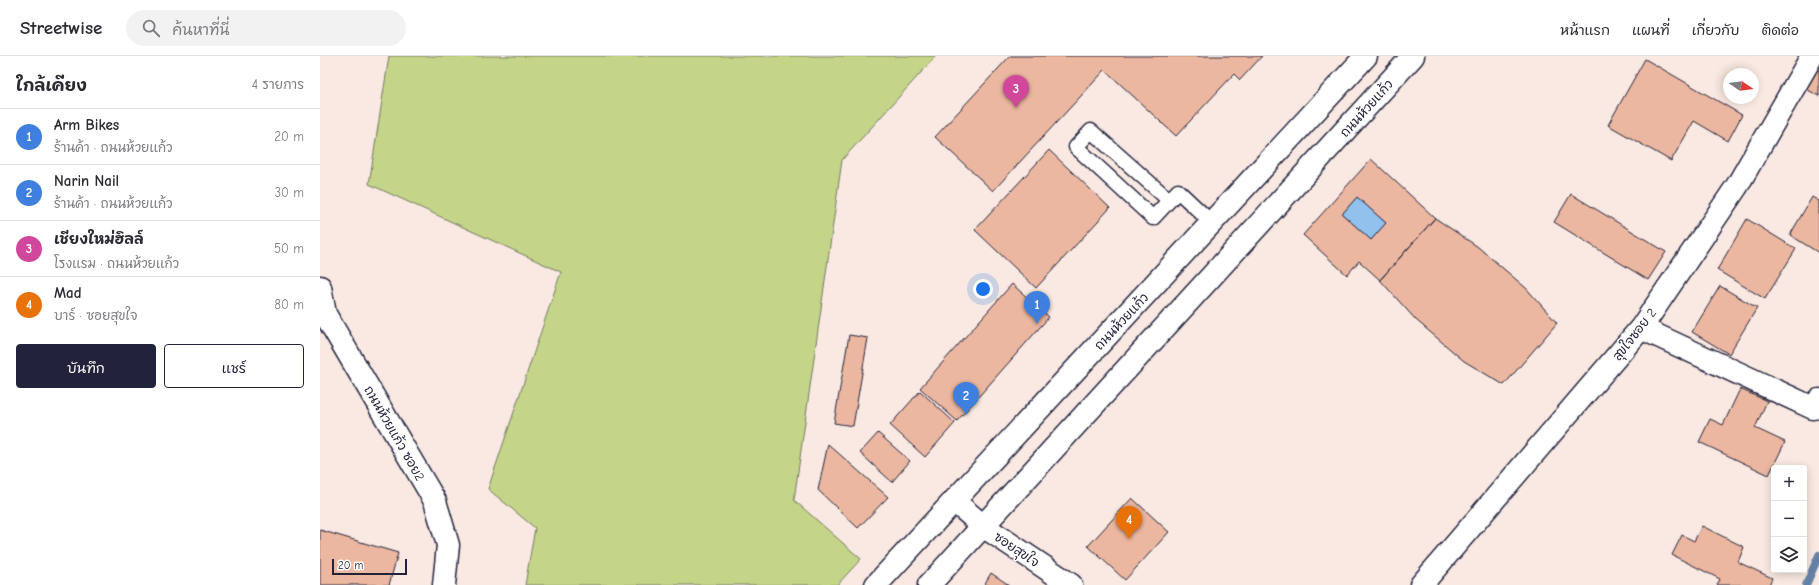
<!DOCTYPE html>
<html lang="th">
<head>
<meta charset="utf-8">
<style>
  :root { --surface:#fff; --page:#f2f2f3; --text:#2b2b33; --muted:#7c7c81; --line:#e1e1e2; --accent:#22223b }
  body { margin:0; font-family:"Comic Neue","Playpen Sans Thai",sans-serif; background:var(--page); color:var(--text) }
  .controls { position:absolute; right:12px; bottom:12px; display:grid; overflow:hidden; border-radius:4px; box-shadow:0 2px 10px #0003 }
  .controls button { width:36px; height:36px; display:grid; place-items:center; padding:0; border:0; border-bottom:1px solid var(--line); background:var(--surface); color:var(--text); font:20px sans-serif }
  .compass { position:absolute; left:1403px; top:12px; width:36px; height:36px; border-radius:50%; background:var(--surface); box-shadow:0 2px 10px #0003; rotate:103deg }
  .scale { position:absolute; left:12px; bottom:10px; width:75px; box-sizing:border-box; padding-left:4px; border:2px solid #22223b; border-top:0; font-size:11px; line-height:14px; white-space:nowrap; color:#22223b; -webkit-text-stroke:3px #fff; paint-order:stroke }
  .you { position:absolute; left:663px; top:233px; width:14px; height:14px; margin:-10px; border:3px solid #fff; border-radius:50%; background:#1a73e8; box-shadow:0 0 0 6px #1a73e833 }
  .badge { display:grid; place-items:center; width:26px; height:26px; border-radius:50%; background:var(--accent); color:#fff; font-size:13px; font-weight:700 }
  .pin { position:absolute; translate:-50% -33px; filter:drop-shadow(0 1px 2px #0008) }
  .pin::after { content:''; position:absolute; top:21px; width:14px; height:12px; background:inherit; clip-path:polygon(0 0,100% 0,50% 100%) }
  .list { margin:0; padding:0; list-style:none }
  h2 { display:flex; justify-content:space-between; align-items:center; height:52px; margin:0; padding:0 16px; font-size:17px }
  h2 small { font-size:13px; font-weight:400; color:var(--muted) }
  .list li { display:grid; grid-template-columns:26px 1fr auto; gap:12px; align-items:center; box-sizing:border-box; height:56px; padding:0 16px; border-top:1px solid var(--line) }
  .list b { display:block; font-size:15px; white-space:nowrap }
  .list p { margin:0; font-size:13px; white-space:nowrap; color:var(--muted) }
  .list em { font-size:13px; font-style:normal; color:var(--muted) }
  .actions { display:flex; gap:8px; padding:12px 16px }
  .actions a { flex:1; padding:9px 0; border:1px solid var(--accent); border-radius:4px; text-align:center; font-size:14px; color:var(--accent) }
  .actions .main { background:var(--accent); color:#fff }
  .icon { flex:none; width:22px; height:22px; fill:none; stroke:currentColor; stroke-width:2; stroke-linecap:round; stroke-linejoin:round }
  .map { position:relative; flex:none; width:1499px; height:529px; overflow:hidden }
  header { display:flex; align-items:center; gap:24px; box-sizing:border-box; height:56px; padding:0 20px; background:var(--surface); border-bottom:1px solid var(--line) }
  header strong { font-size:19px }
  nav { display:flex; gap:22px; margin-inline-start:auto; font-size:14px }
  .search { width:280px; height:36px; background:var(--page); display:flex; align-items:center; gap:10px; box-sizing:border-box; padding:0 14px; border-radius:22px; color:var(--muted); font-size:15px }
  main { display:flex }
  aside { flex:1; background:var(--surface) }
  .map>svg:first-child { display:block }
  .green { fill:#c4d488; stroke:#737b62 }
  .water { fill:#91c2ed; stroke:#6582a6 }
  .lines { fill:none; stroke-linecap:round; stroke-linejoin:round }
  .stream { stroke:#6582a6; stroke-width:8 }
  .building { fill:#ecb7a0; stroke:#22223b; fill-rule:evenodd }
  .lane-casing { stroke:#22223b; stroke-width:17 }
  .street-casing { stroke:#22223b; stroke-width:25 }
  .primary-casing { stroke:#22223b; stroke-width:25 }
  .lane { stroke:#fff; stroke-width:14 }
  .street { stroke:#fff; stroke-width:22 }
  .primary { stroke:#fff; stroke-width:22 }
  .labels { text-anchor:middle; stroke-width:3; stroke-linejoin:round; paint-order:stroke }
  .street-label { font-size:13px; fill:#22223b; stroke:#fff }
</style>
</head>
<body>
<header>
<strong>Streetwise</strong>
<div class="search"><svg class="icon" aria-label="search" viewBox="0 0 24 24"><circle cx="10" cy="10" r="6"/><path d="M15 15l6 6"/></svg>ค้นหาที่นี่</div>
<nav><a>หน้าแรก</a><a>แผนที่</a><a>เกี่ยวกับ</a><a>ติดต่อ</a></nav>
</header>
<main>
<aside>
<h2>ใกล้เคียง<small>4 รายการ</small></h2>
<ul class="list">
<li><span class="badge" style="background:#3f7fe0">1</span><div><b>Arm Bikes</b><p>ร้านค้า · ถนนห้วยแก้ว</p></div><em>20 m</em></li>
<li><span class="badge" style="background:#3f7fe0">2</span><div><b>Narin Nail</b><p>ร้านค้า · ถนนห้วยแก้ว</p></div><em>30 m</em></li>
<li><span class="badge" style="background:#d1479c">3</span><div><b>เชียงใหม่ฮิลล์</b><p>โรงแรม · ถนนห้วยแก้ว</p></div><em>50 m</em></li>
<li><span class="badge" style="background:#e8710a">4</span><div><b>Mad</b><p>บาร์ · ซอยสุขใจ</p></div><em>80 m</em></li>
</ul>
<div class="actions"><a class="main">บันทึก</a><a>แชร์</a></div>
</aside>
<div class="map">
<svg width="1499" height="529" viewBox="0 0 1499 529">
  <rect width="100%" height="100%" fill="#f9e9e2"/>
  <filter id="ink" filterUnits="userSpaceOnUse"><feTurbulence type="fractalNoise" baseFrequency=".025" numOctaves="2"/><feDisplacementMap in="SourceGraphic" scale="8" xChannelSelector="R" yChannelSelector="G"/><feConvolveMatrix kernelMatrix="1 2 1 2 8 2 1 2 1" color-interpolation-filters="sRGB"/></filter>
  <g filter="url(#ink)">
    <path class="green" d="M 69,0 L 616,0 L 522,104 L 474,444 L 541,503 L 517,529 L 205,529 L 215,472 L 168,433 L 241,216 L 49,128 Z"/>
    <path class="water" d="M 1037,141 L 1066,167 L 1051,184 L 1022,158 Z"/>
    <g class="lines">
      <path class="stream" d="M 1486,529 L 1499,499"/>
    </g>
    <path class="building" d="M 690,0 L 942,0 L 920,24 L 914,18 L 856,80 L 785,14 L 673,135 L 615,81 Z
      M 1325,3 L 1422,59 L 1408,85 L 1374,65 L 1351,105 L 1288,69 Z
      M 1499,11 L 1499,40 L 1486,33 Z
      M 729,94 L 790,152 L 716,232 L 655,174 Z
      M 1051,103 L 1115,162 L 1060,224 L 1039,205 L 1027,219 L 983,179 ZM 1037,141 L 1066,167 L 1051,184 L 1022,158 Z
      M 1251,138 L 1346,196 L 1328,224 L 1234,166 Z
      M 1492,141 L 1499,145 L 1499,197 L 1470,179 Z
      M 1115,162 L 1158,191 L 1206,232 L 1237,267 L 1184,329 L 1144,305 L 1096,264 L 1060,224 Z
      M 1427,163 L 1476,193 L 1445,243 L 1397,214 Z
      M 692,228 L 729,261 L 637,365 L 600,332 Z
      M 1400,230 L 1437,252 L 1409,298 L 1372,276 Z
      M 529,279 L 548,282 L 533,370 L 514,367 Z
      M 1420,333 L 1447,345 L 1435,372 L 1465,386 L 1449,419 L 1379,386 L 1390,363 L 1403,369 Z
      M 600,335 L 635,367 L 605,401 L 570,369 Z
      M 558,377 L 590,405 L 572,426 L 540,397 Z
      M 508,388 L 568,441 L 538,472 L 498,434 Z
      M 812,442 L 849,476 L 805,524 L 768,490 Z
      M 1382,470 L 1424,491 L 1418,506 L 1452,522 L 1449,529 L 1397,529 L 1400,523 L 1352,499 L 1362,479 L 1374,485 Z
      M 0,474 L 78,497 L 69,529 L 0,529 Z
      M 671,517 L 689,529 L 664,529 Z"/>
    <g class="lines">
      <g class="lane-casing">
        <path id="lane" d="M 849,144 L 771,75 L 756,91 L 833,162 L 858,135 L 892,167"/>
      </g>
      <g class="street-casing">
        <path id="street" d="M 0,231 L 5,258 L 115,445 L 128,489 L 124,529
          M 1321,272 L 1493,352 L 1499,344
          M 663,470 L 751,529
          M 1101,529 L 1321,272 L 1417,130 L 1492,0"/>
      </g>
      <g class="primary-casing">
        <path id="primary" d="M 634,445 L 663,470
          M 556,529 L 1046,0
          M 609,529 L 1093,0"/>
      </g>
      <use href="#lane" class="lane"/>
      <use href="#street" class="street"/>
      <use href="#primary" class="primary"/>
    </g>
  </g>
  <g class="labels">
    <g class="street-label">
      <text transform="translate(1046 52) rotate(-48)" y="5">ถนนห้วยแก้ว</text>
      <text transform="translate(801 265) rotate(-47)" y="5">ถนนห้วยแก้ว</text>
      <text transform="translate(1314 278) rotate(-52)" y="5">สุขใจซอย 2</text>
      <text transform="translate(75 377) rotate(60)" y="5">ถนนห้วยแก้ว ซอย2</text>
      <text transform="translate(697 493) rotate(34)" y="5">ซอยสุขใจ</text>
    </g>
  </g>
</svg>
<div class="controls">
<button>+</button>
<button>−</button>
<button><svg class="icon" aria-label="layers" viewBox="0 0 24 24"><path d="M12 4l9 5-9 5-9-5zM3 14l9 5 9-5"/></svg></button>
</div>
<svg class="compass" viewBox="-18 -18 36 36"><path d="M0-13l5 13h-10z" fill="#e53935"/><path d="M0 13l5-13h-10z" fill="#7c7c81"/></svg>
<div class="scale">20 m</div>
<div class="you"></div>
<div class="pin badge" style="left:717px;top:268px;background:#3f7fe0">1</div>
<div class="pin badge" style="left:646px;top:359px;background:#3f7fe0">2</div>
<div class="pin badge" style="left:696px;top:52px;background:#d1479c">3</div>
<div class="pin badge" style="left:809px;top:483px;background:#e8710a">4</div>
</div>
</main>
</body>
</html>
